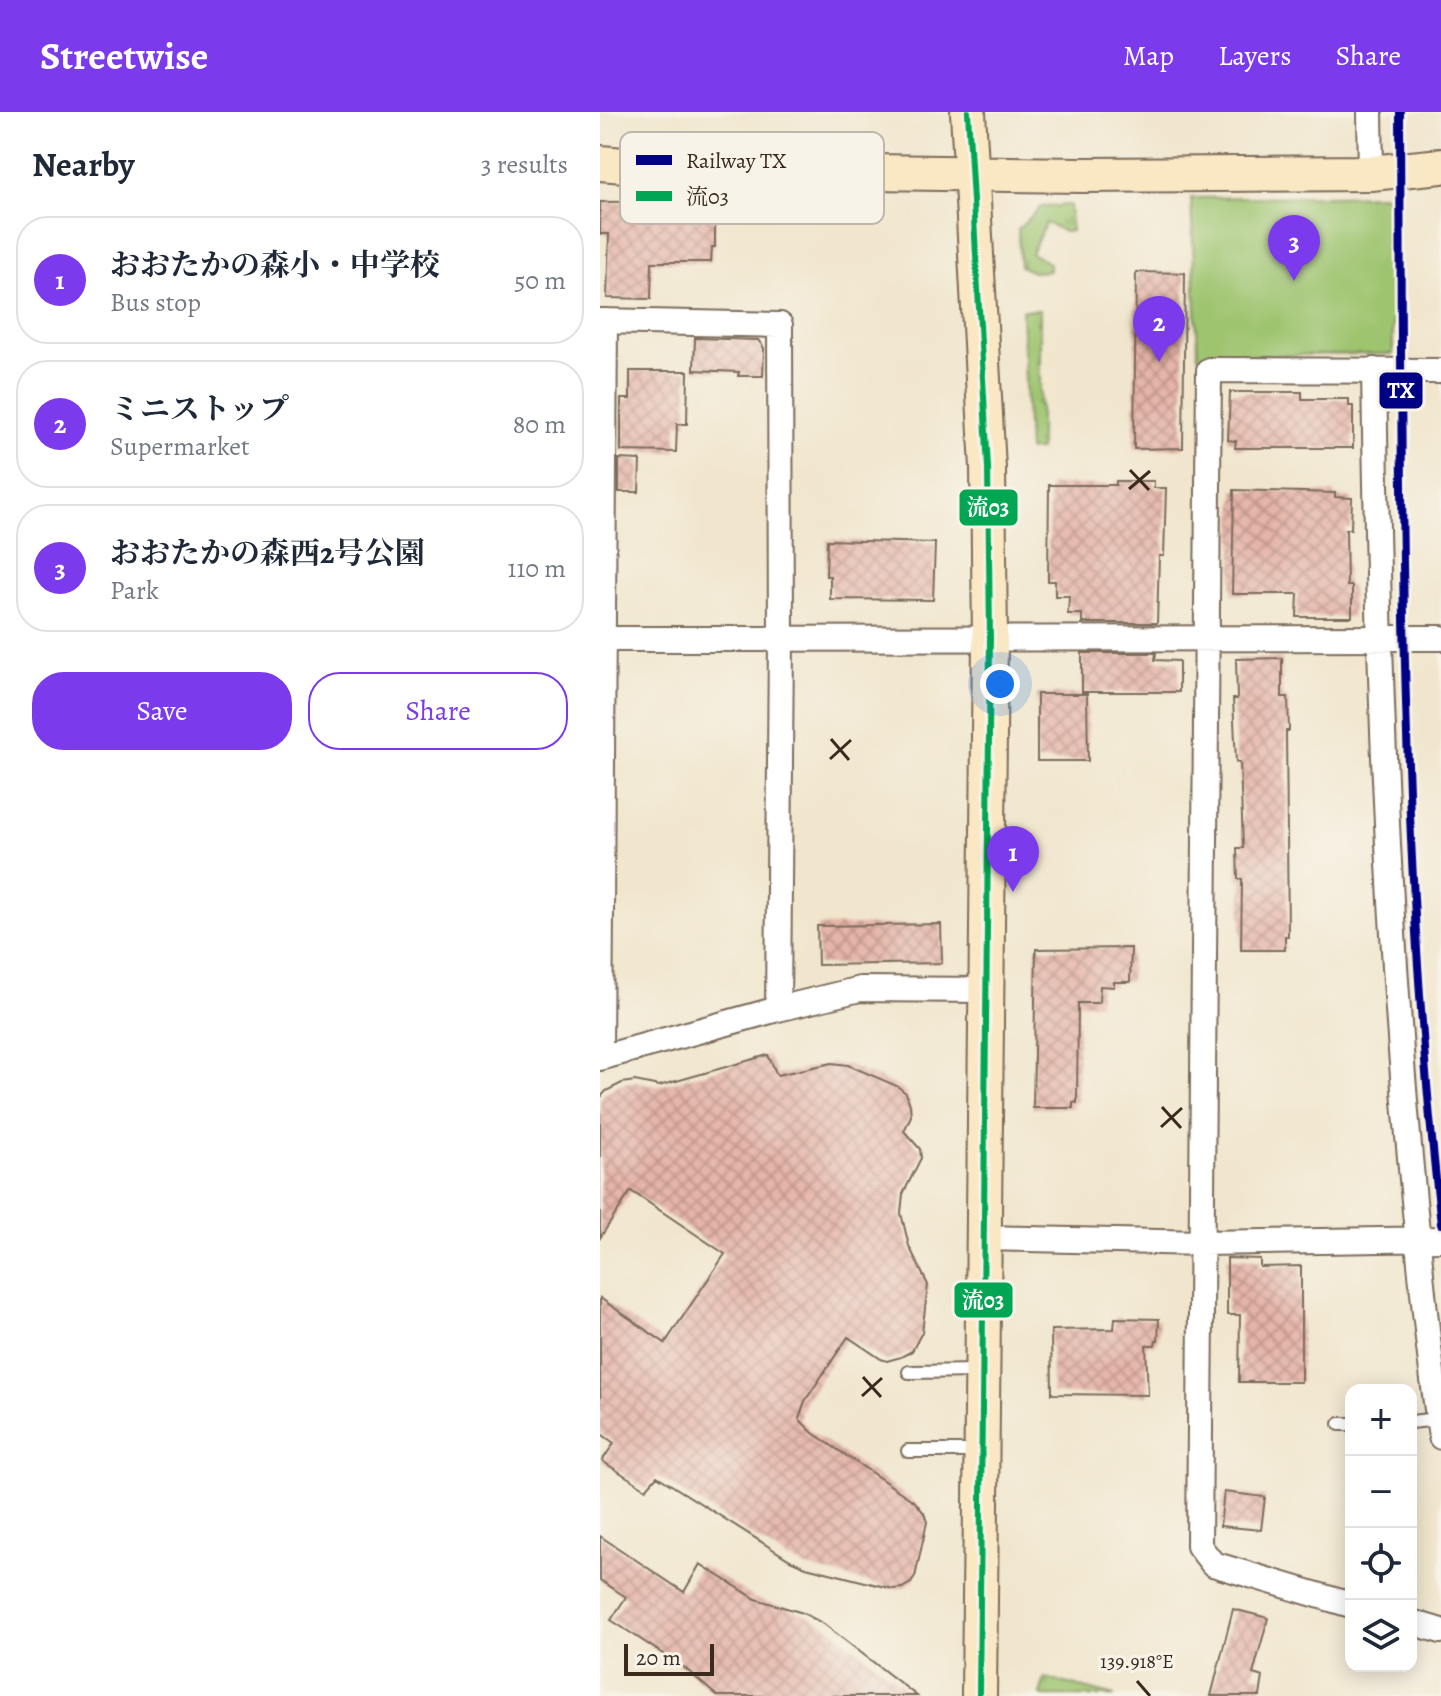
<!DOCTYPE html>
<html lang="en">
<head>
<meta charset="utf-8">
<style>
  :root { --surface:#fff; --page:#f2f2f3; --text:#1f2937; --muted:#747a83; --line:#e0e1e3; --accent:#7c3aed }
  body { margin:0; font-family:Alegreya,"Noto Serif JP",serif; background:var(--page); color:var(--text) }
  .controls { position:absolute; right:24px; bottom:24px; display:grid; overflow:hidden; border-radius:16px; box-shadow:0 4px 20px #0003 }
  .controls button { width:72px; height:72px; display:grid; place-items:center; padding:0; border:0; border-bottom:2px solid var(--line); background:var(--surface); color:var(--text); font:40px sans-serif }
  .scale { position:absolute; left:24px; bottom:20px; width:90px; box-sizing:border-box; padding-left:8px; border:4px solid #3b2a1e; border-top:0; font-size:22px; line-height:28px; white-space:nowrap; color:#3b2a1e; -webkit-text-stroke:6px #f7f3e8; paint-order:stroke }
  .you { position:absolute; left:400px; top:572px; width:28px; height:28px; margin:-20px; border:6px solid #fff; border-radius:50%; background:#1a73e8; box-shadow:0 0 0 12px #1a73e833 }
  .badge { display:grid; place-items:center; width:52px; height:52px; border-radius:50%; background:var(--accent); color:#fff; font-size:26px; font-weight:700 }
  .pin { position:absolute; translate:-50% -66px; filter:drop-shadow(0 2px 4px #0008) }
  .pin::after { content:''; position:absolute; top:42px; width:28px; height:24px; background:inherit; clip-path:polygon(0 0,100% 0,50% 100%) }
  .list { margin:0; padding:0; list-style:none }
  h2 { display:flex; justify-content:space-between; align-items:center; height:104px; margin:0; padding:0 32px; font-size:34px }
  h2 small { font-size:26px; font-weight:400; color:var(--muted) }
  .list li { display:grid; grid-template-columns:52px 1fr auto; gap:24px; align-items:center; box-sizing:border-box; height:128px; margin:0 16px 16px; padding:0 16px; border:2px solid var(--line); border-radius:32px }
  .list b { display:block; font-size:30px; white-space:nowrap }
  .list p { margin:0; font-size:26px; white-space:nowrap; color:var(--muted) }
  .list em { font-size:26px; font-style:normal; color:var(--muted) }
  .actions { display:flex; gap:16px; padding:24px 32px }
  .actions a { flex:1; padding:18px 0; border:2px solid var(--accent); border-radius:32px; text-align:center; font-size:28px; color:var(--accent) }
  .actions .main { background:var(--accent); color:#fff }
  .icon { flex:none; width:44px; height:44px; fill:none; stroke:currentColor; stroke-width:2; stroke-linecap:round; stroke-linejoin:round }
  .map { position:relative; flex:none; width:841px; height:1584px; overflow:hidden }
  header { display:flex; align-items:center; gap:48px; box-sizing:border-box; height:112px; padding:0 40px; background:var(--accent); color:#fff }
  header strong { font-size:38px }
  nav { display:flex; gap:44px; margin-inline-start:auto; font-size:28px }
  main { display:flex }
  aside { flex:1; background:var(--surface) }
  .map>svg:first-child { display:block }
  .grass { fill:url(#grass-tufts); stroke:#6c7746; stroke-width:2 }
  .park { fill:#9ec46f; stroke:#6c7746; stroke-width:2 }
  .building { fill:url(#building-cross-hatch) }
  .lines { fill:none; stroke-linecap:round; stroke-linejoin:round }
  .lane-casing { stroke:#7b6c5b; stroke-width:16 }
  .street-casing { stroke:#7b6c5b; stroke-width:28 }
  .secondary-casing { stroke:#7b6c5b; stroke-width:38 }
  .lane { stroke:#fff; stroke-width:12 }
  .street { stroke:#fff; stroke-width:24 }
  .secondary { stroke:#fae7c3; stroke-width:34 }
  .bus-1-casing { stroke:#f7f3e8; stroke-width:12 }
  .bus-1 { stroke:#00a651; stroke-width:6 }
  .rail-1-casing { stroke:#f7f3e8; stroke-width:14 }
  .rail-1 { stroke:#000084; stroke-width:8 }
  .ticks { fill:none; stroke:#3b2a1e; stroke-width:3 }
  .key { fill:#f7f3e8; stroke:#bfb7ab; stroke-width:2 }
  .key-label { font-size:22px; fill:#3b2a1e }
  .ticks-label { font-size:20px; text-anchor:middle; fill:#3b2a1e; stroke:#f7f3e8; stroke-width:6; stroke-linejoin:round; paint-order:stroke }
  .line-badge { stroke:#f7f3e8; stroke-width:3 }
  .badge-label { font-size:22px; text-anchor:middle; font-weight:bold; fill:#fff }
</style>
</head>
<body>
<header>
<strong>Streetwise</strong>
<nav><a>Map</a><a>Layers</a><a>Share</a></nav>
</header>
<main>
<aside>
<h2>Nearby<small>3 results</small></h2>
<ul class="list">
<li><span class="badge">1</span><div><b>おおたかの森小・中学校</b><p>Bus stop</p></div><em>50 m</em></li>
<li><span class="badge">2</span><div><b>ミニストップ</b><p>Supermarket</p></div><em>80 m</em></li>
<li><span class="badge">3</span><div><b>おおたかの森西2号公園</b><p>Park</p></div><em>110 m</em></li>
</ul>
<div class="actions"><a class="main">Save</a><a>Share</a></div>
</aside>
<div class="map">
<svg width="841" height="1584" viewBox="0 0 841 1584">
  <defs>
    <pattern id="grass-tufts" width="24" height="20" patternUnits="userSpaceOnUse" patternTransform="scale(2)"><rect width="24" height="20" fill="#9ec46f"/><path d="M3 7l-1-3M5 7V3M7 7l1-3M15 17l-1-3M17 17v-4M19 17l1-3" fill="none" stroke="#829f5b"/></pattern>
    <pattern id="building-cross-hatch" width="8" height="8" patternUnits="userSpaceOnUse" patternTransform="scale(2)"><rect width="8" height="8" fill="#e6b5a9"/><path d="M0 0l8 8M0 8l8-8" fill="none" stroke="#bc9389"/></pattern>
  </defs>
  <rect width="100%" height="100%" fill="#f7f3e8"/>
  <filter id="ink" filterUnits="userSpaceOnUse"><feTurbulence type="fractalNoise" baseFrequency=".0125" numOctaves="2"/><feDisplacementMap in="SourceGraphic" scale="16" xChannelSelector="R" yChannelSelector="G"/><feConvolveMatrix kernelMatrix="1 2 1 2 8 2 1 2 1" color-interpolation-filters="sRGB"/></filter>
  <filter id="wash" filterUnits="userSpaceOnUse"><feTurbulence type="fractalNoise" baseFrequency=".006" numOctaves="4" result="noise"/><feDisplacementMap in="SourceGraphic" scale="32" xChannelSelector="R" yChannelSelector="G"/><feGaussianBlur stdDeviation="1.8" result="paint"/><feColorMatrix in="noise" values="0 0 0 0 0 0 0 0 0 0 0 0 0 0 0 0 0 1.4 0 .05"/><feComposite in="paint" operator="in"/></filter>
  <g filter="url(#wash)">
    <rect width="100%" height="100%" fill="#f1e6cd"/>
    <path class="grass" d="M 470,93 L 471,119 L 465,120 L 446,111 L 431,141 L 449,151 L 449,159 L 433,160 L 420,154 L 418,117 L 441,95 Z
      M 422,198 L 440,198 L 440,338 L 428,338 Z
      M 445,1566 L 515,1584 L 445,1584 L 440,1583 Z"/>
    <path class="park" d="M 792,83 L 793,242 L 598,244 L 591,86 Z"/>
    <g id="blocks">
      <path class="building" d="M 115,89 L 115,135 L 112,135 L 111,150 L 52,150 L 51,187 L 7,186 L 9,122 L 0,122 L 0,90 Z
        M 536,160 L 585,161 L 583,336 L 534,337 Z
        M 95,226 L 158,228 L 164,236 L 163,264 L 138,264 L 139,260 L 94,258 Z
        M 30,259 L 88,259 L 87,312 L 77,312 L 76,340 L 21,339 L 21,287 L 30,287 Z
        M 630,280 L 702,280 L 702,287 L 749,287 L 749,294 L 753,294 L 753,336 L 635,336 L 636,329 L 628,328 Z
        M 19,347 L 40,348 L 39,380 L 19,380 Z
        M 516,369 L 554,369 L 554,376 L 566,376 L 564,444 L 559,444 L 557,511 L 482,511 L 482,502 L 468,502 L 469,484 L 455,484 L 455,469 L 448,469 L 449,373 L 516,373 Z
        M 634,378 L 735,381 L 735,385 L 752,386 L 751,417 L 746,417 L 747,474 L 752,474 L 752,505 L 697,505 L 698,482 L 632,482 Z
        M 227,428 L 335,431 L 333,488 L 230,487 L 230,464 L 226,464 Z
        M 482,541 L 556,541 L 555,548 L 579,549 L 579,580 L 482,580 Z
        M 682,546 L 682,585 L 688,585 L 689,619 L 686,619 L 688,824 L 685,824 L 685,838 L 641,838 L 642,767 L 638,767 L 637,736 L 643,736 L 640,650 L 636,650 L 633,587 L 637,587 L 636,547 Z
        M 437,582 L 487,582 L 488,649 L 437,649 Z
        M 341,812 L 342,851 L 218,853 L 217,814 Z
        M 531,836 L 530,870 L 514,870 L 514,875 L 500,874 L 499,891 L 478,891 L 477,991 L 473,990 L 473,996 L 433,996 L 436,837 Z
        M 168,943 L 177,963 L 232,951 L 248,953 L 297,974 L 306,981 L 310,993 L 311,1004 L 304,1019 L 320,1037 L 321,1046 L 303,1082 L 301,1101 L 309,1134 L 328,1173 L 322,1220 L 312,1239 L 301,1245 L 287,1249 L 281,1247 L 248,1225 L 205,1289 L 199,1307 L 213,1321 L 315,1390 L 324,1401 L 327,1410 L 315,1465 L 311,1471 L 302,1476 L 293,1477 L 206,1455 L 190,1448 L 57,1364 L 46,1377 L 2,1349 L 14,1331 L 0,1321 L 0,1186 L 65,1231 L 125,1142 L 31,1079 L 0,1126 L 0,986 L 6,979 L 22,971 L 35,969 L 59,974 Z
        M 627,1146 L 660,1147 L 660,1155 L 701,1154 L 701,1270 L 639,1270 L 640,1203 L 627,1203 Z
        M 515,1206 L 559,1207 L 558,1228 L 556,1228 L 555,1233 L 546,1233 L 548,1283 L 452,1282 L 451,1218 L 514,1217 Z
        M 624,1380 L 665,1385 L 661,1418 L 620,1414 Z
        M 0,1424 L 84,1480 L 100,1452 L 156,1487 L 203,1501 L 224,1512 L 317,1584 L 117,1584 L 86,1557 L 11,1508 L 26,1485 L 0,1468 Z
        M 633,1497 L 668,1506 L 653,1562 L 663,1565 L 660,1584 L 611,1584 Z"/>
    </g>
  </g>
  <g filter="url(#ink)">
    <use href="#blocks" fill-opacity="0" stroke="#7b6c5b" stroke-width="2"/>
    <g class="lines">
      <g class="lane-casing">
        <path id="lane" d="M 309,1260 L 381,1259
          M 811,1310 L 838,1307
          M 740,1312 L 751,1312
          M 308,1339 L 377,1339"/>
      </g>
      <g class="street-casing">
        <path id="street" d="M 770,0 L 771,61
          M 0,209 L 180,213 L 181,527 L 178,897
          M 774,258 C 778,528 786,797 812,1067 C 820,1153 828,1240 841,1325
          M 0,527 L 841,526
          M 0,942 L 5,209
          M 0,946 L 178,897 L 260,877 L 385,878
          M 382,1126 L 602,1131 L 841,1127
          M 751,1493 L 613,1452 L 599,1434 L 609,258 L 841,259
          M 811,1510 L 841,1519"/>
      </g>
      <g class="secondary-casing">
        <path id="secondary" d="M 368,0 L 388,356 L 390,527 L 379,1584
          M 0,51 L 74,57 L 483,63 L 771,61 L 841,54"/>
      </g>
      <use href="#lane" class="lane"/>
      <use href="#street" class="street"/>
      <use href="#secondary" class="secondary"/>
      <g class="bus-1-casing">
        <path id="bus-1" d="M 368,0 L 388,356 L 390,527 L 379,1584"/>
      </g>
      <use href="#bus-1" class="bus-1"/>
      <g class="rail-1-casing">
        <path id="rail-1" d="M 800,0 C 802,371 798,743 841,1112"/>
      </g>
      <use href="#rail-1" class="rail-1"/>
    </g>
  </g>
  <path class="ticks" d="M 530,358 L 549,378M 529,377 L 550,359M 231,627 L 249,648M 230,647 L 251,628M 562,995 L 581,1016M 561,1015 L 582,996M 263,1265 L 281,1285M 262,1284 L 282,1266M 537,1569 L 550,1584"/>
  <rect x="20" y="20" width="264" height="92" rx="12" class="key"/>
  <rect x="36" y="43" width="36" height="10" fill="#000084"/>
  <rect x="36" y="79" width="36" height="10" fill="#00a651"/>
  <g class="key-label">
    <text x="86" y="56">Railway TX</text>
    <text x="86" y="92">流03</text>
  </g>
  <g class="ticks-label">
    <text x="537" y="1556">139.918°E</text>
  </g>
  <g class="line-badge">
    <rect x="778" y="259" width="46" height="39" rx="8" fill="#000084"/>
    <rect x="358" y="376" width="61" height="39" rx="8" fill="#00a651"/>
    <rect x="353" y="1169" width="61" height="38" rx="8" fill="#00a651"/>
  </g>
  <g class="badge-label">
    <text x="801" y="286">TX</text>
    <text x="388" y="403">流03</text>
    <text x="383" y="1196">流03</text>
  </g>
</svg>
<div class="controls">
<button>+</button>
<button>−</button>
<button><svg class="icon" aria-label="locate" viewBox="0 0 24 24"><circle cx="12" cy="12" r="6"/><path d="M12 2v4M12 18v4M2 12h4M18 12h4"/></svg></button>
<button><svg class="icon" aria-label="layers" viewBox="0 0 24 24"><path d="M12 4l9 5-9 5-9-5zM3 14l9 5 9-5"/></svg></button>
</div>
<div class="scale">20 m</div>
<div class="you"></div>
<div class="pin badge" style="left:413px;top:780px">1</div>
<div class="pin badge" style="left:559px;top:250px">2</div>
<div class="pin badge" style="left:694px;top:169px">3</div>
</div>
</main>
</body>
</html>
